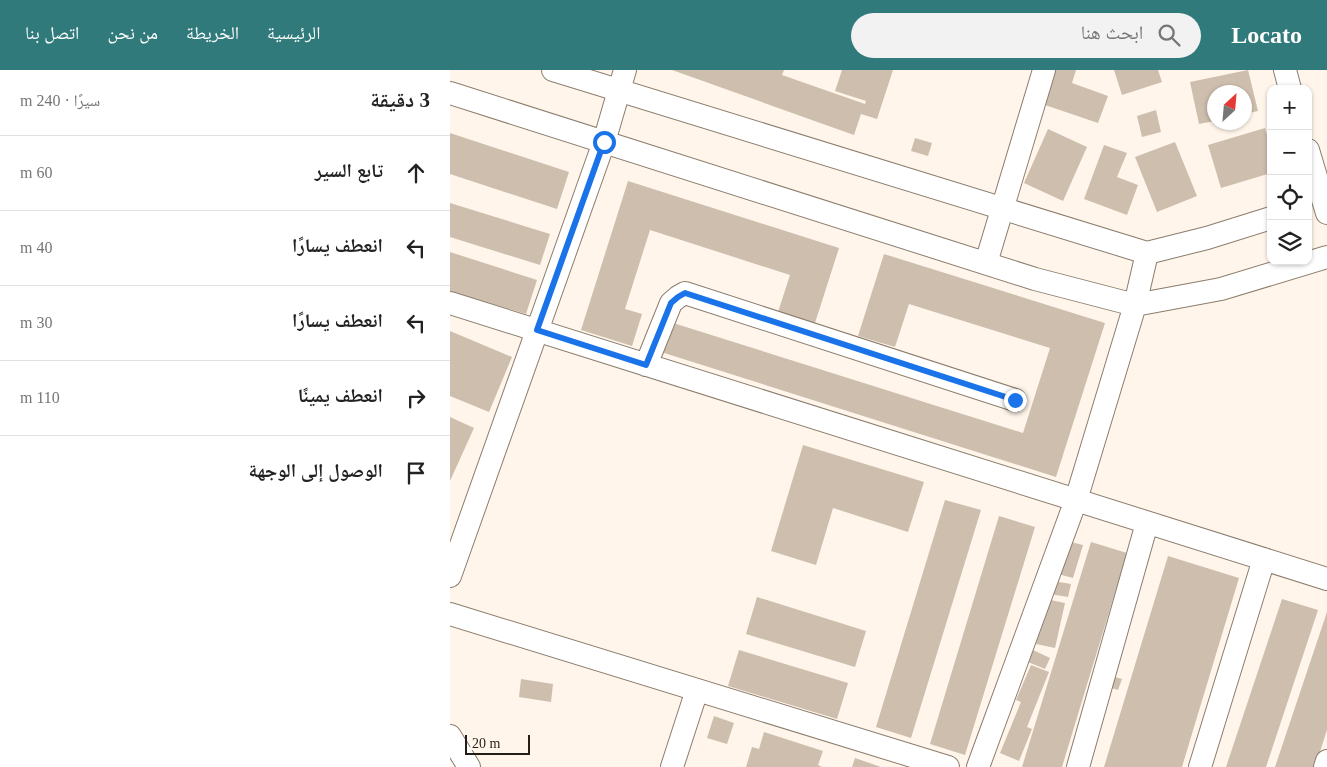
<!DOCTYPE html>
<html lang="ar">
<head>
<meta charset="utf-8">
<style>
  :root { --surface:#fff; --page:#f2f2f2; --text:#222; --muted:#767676; --line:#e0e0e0; --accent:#307a7b }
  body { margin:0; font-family:"Times New Roman","Noto Naskh Arabic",serif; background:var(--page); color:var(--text); direction:rtl }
  .controls { position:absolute; right:15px; top:15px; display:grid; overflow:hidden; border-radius:10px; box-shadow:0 1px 4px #0004 }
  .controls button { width:45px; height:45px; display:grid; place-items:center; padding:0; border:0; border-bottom:1px solid var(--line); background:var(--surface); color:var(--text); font:25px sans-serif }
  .compass { position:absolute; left:757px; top:15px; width:45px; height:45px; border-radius:50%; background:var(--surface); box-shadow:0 1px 4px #0004; rotate:26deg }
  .scale { position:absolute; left:15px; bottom:12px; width:65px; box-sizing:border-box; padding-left:5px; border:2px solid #231d17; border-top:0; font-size:14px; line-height:18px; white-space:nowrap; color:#231d17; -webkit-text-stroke:4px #fff5ea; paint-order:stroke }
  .stop { position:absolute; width:15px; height:15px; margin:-11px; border:4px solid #1a73e8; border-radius:50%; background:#fff }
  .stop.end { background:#1a73e8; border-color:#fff; box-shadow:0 1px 5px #0008 }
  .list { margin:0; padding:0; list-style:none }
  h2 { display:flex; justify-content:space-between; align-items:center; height:65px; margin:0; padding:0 20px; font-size:21px }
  h2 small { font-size:16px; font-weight:400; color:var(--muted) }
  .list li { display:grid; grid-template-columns:32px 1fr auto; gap:15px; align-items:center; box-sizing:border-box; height:75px; padding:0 20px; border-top:1px solid var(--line) }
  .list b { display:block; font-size:19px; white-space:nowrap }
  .list em { font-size:16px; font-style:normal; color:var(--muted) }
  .icon { flex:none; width:28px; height:28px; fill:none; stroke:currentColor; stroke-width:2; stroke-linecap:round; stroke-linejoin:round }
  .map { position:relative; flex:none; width:877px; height:697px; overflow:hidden; direction:ltr }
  header { display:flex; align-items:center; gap:30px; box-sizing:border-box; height:70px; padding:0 25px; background:var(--accent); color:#fff }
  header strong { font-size:24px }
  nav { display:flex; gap:28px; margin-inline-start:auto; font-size:18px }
  .search { width:350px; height:45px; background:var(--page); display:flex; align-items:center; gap:12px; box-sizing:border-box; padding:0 18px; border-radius:28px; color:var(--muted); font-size:19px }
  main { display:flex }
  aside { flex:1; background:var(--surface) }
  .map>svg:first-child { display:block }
  .building { fill:#cebead }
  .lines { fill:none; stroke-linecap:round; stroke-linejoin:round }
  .street-casing { stroke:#8b7d6d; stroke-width:24 }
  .street { stroke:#fff; stroke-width:22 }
  .route { stroke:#1a73e8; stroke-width:6 }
</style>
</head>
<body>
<header>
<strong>Locato</strong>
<div class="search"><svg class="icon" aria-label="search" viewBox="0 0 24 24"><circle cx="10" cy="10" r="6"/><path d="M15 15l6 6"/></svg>ابحث هنا</div>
<nav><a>الرئيسية</a><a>الخريطة</a><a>من نحن</a><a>اتصل بنا</a></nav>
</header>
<main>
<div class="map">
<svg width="877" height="697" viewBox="0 0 877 697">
  <rect width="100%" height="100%" fill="#fff5ea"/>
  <path class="building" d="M 222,0 L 334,0 L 332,5 L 415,34 L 416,31 L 385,21 L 392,0 L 443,0 L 427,49 L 411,44 L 404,65 Z
    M 604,0 L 626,0 L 622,13 L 658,26 L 648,53 L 592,34 Z
    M 664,0 L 708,0 L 712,12 L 672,25 Z
    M 798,0 L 808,41 L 794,44 L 794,22 L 764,22 L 764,51 L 749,54 L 740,12 Z
    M 706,40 L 711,62 L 692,67 L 687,46 Z
    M 815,58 L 821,78 L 821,103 L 771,118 L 758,75 Z
    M 598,59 L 637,77 L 613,131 L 574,113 Z
    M 0,63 L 119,102 L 107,139 L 0,104 Z
    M 465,68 L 482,73 L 478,86 L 461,81 Z
    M 725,72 L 747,126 L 707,142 L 685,87 Z
    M 654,75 L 677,83 L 667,107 L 688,115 L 677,145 L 634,129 Z
    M 178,111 L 389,178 L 365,253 L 328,242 L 340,205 L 200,160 L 175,239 L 192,244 L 182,276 L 131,260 Z
    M 0,133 L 100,164 L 90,195 L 0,167 Z
    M 0,182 L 87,210 L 76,244 L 0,221 Z
    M 434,184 L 655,253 L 606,407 L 211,282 L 220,252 L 573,363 L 600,278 L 459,234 L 445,277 L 408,266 Z
    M 0,261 L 62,287 L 39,342 L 0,326 Z
    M 0,347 L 24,358 L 0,411 Z
    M 353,375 L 474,412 L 458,462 L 383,438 L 366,495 L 321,481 Z
    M 495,430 L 531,440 L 461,668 L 426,657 Z
    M 549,446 L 585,457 L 515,685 L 480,674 Z
    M 617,471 L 633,475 L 623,508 L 608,504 Z
    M 641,472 L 677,483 L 612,697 L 572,697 Z
    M 718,486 L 789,508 L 732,697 L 654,697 Z
    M 603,511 L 621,514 L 618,527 L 600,524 Z
    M 307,527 L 416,561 L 405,597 L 296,564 Z
    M 596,529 L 615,533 L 605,578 L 586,574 Z
    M 832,529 L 868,540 L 816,697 L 776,697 Z
    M 877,542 L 877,660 L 865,697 L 825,697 Z
    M 289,580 L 398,613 L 387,649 L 278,616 Z
    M 583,580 L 600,588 L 595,599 L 578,592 Z
    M 581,595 L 599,602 L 577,657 L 582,659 L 569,691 L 550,683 L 571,632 L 566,630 Z
    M 655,604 L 672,609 L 668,620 L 651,615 Z
    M 71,609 L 103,614 L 101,632 L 69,627 Z
    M 264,646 L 284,653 L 277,674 L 257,668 Z
    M 314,662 L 373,681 L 368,695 L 372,697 L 296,697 L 302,677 L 309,679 Z
    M 405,688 L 431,697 L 402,697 Z"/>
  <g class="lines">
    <g class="street-casing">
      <path id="street" d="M 103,0 L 697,183 L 757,168 L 821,148
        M 835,0 L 840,19
        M 0,23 L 585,209 L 685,235 L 771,219 L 877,187
        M 858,80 L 877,143
        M 536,193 L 594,0
        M 0,233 L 877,509
        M 196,295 L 221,233 L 228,227 L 235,223 L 565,330
        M 0,506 L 154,72 L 175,0
        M 0,544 L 498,697
        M 0,666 L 19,697
        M 222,697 L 247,620
        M 528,697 L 626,430 L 685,235 L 697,183
        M 628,697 L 697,453
        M 750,697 L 814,489
        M 875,697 L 877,691"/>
    </g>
    <use href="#street" class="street"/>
  </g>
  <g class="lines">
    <path class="route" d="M 154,72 L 87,260 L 196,295 L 221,233 L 228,227 L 235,223 L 565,330"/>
  </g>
</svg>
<div class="controls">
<button>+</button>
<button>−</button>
<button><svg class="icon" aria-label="locate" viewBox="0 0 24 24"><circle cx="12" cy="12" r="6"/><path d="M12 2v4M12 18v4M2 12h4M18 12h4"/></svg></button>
<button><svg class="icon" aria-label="layers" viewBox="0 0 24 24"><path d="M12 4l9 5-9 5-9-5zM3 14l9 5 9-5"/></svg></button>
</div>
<svg class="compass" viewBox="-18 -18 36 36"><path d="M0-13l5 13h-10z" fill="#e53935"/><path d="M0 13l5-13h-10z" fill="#767676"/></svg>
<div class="scale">20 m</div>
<div class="stop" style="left:154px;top:72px"></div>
<div class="stop end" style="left:565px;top:330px"></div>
</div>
<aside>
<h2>3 دقيقة<small>سيرًا · 240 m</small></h2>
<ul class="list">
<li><svg class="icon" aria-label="ahead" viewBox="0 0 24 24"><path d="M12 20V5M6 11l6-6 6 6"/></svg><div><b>تابع السير</b></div><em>60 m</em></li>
<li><svg class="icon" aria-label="left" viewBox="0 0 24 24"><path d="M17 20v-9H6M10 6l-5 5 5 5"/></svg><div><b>انعطف يسارًا</b></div><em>40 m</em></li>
<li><svg class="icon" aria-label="left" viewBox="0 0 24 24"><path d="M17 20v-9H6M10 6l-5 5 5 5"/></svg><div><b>انعطف يسارًا</b></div><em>30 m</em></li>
<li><svg class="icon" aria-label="right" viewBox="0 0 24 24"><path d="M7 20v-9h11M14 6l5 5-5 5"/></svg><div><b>انعطف يمينًا</b></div><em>110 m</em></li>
<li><svg class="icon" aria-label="arrive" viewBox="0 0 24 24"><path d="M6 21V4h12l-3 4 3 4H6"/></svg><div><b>الوصول إلى الوجهة</b></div></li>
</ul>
</aside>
</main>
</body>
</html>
